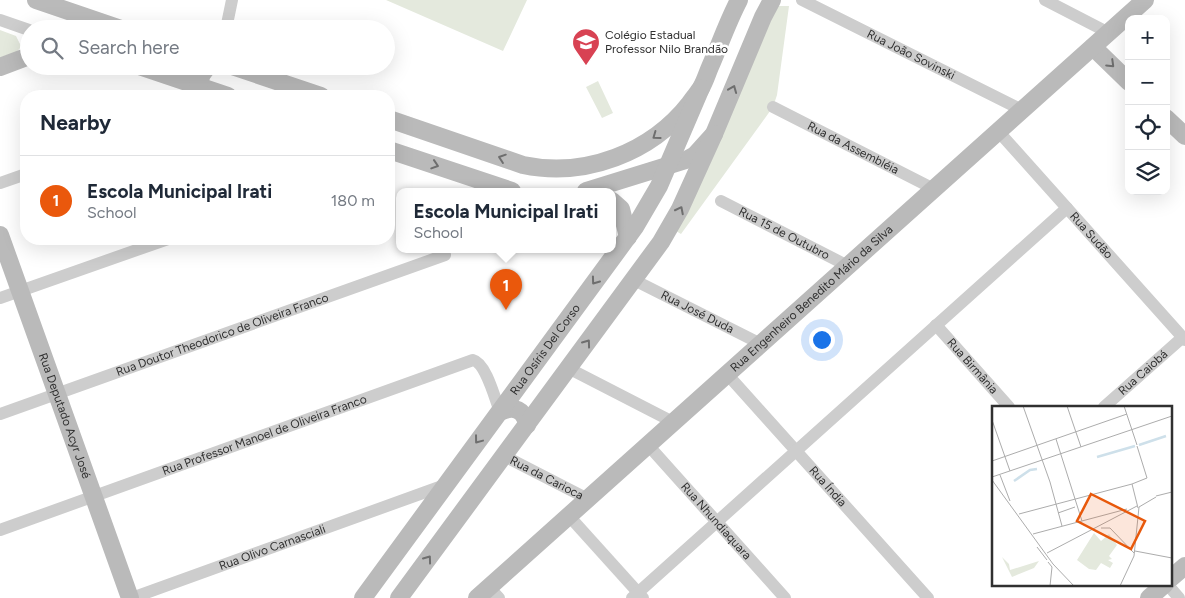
<!DOCTYPE html>
<html lang="en">
<head>
<meta charset="utf-8">
<style>
  :root { --surface:#fff; --page:#f2f2f3; --text:#1f2937; --muted:#747a83; --line:#e0e1e3; --accent:#ea580c }
  body { margin:0; font-family:Figtree,sans-serif; background:var(--page); color:var(--text) }
  .controls { position:absolute; right:15px; top:15px; display:grid; overflow:hidden; border-radius:10px; box-shadow:0 5px 20px #0002 }
  .controls button { width:45px; height:45px; display:grid; place-items:center; padding:0; border:0; border-bottom:1px solid var(--line); background:var(--surface); color:var(--text); font:25px sans-serif }
  .you { position:absolute; left:821px; top:339px; width:18px; height:18px; margin:-12px; border:4px solid #fff; border-radius:50%; background:#1a73e8; box-shadow:0 0 0 8px #1a73e833 }
  .badge { display:grid; place-items:center; width:32px; height:32px; border-radius:50%; background:var(--accent); color:#fff; font-size:16px; font-weight:700 }
  .pin { position:absolute; translate:-50% -41px; filter:drop-shadow(0 1px 2px #0008) }
  .pin::after { content:''; position:absolute; top:26px; width:18px; height:15px; background:inherit; clip-path:polygon(0 0,100% 0,50% 100%) }
  .popup { position:absolute; left:396px; top:188px; width:220px; height:65px; box-sizing:border-box; display:grid; place-content:center; border-radius:10px; background:var(--surface); filter:drop-shadow(0 1px 4px #0005); font-size:16px; white-space:nowrap; color:var(--muted) }
  .popup b { font-size:19px; color:var(--text) }
  .popup::after { content:''; position:absolute; left:50%; top:100%; margin-left:-10px; border:10px solid transparent; border-top-color:var(--surface) }
  .list { margin:0; padding:0; list-style:none }
  h2 { display:flex; justify-content:space-between; align-items:center; height:65px; margin:0; padding:0 20px; font-size:21px }
  h2 small { font-size:16px; font-weight:400; color:var(--muted) }
  .list li { display:grid; grid-template-columns:32px 1fr auto; gap:15px; align-items:center; box-sizing:border-box; height:90px; padding:0 20px; border-top:1px solid var(--line) }
  .list b { display:block; font-size:19px; white-space:nowrap }
  .list p { margin:0; font-size:16px; white-space:nowrap; color:var(--muted) }
  .list em { font-size:16px; font-style:normal; color:var(--muted) }
  .icon { flex:none; width:28px; height:28px; fill:none; stroke:currentColor; stroke-width:2; stroke-linecap:round; stroke-linejoin:round }
  .map { position:relative; flex:none; width:1185px; height:598px; overflow:hidden }
  .search { position:absolute; background:var(--surface); box-shadow:0 5px 20px #0002; left:20px; top:20px; width:375px; height:55px; display:flex; align-items:center; gap:12px; box-sizing:border-box; padding:0 18px; border-radius:28px; color:var(--muted); font-size:19px }
  .panel { position:absolute; background:var(--surface); box-shadow:0 5px 20px #0002; left:20px; top:90px; width:375px; height:155px; border-radius:20px }
  .map>svg:first-child { display:block }
  .green { fill:#e4e9dd }
  .lines { fill:none; stroke-linecap:round; stroke-linejoin:round }
  .street { stroke:#cdcdcd; stroke-width:12 }
  .secondary { stroke:#bababa; stroke-width:18 }
  .oneway { stroke:#6e6e6e }
  .labels { text-anchor:middle; stroke-width:5; stroke-linejoin:round; paint-order:stroke }
  .poi-label { font-size:12px; fill:#303030; stroke:#fff; text-anchor:start }
  .street-label { font-size:12px; fill:#303030; stroke:#fff }
  .inset-river { fill:none; stroke:#cee0ea; stroke-width:2.5 }
  .inset-road { fill:none; stroke:#acacac; stroke-width:1 }
  .view { fill:#e8590c; fill-opacity:0.15; stroke:#e8590c; stroke-width:2.5 }
  .inset-edge { fill:none; stroke:#303030; stroke-width:2.5 }
</style>
</head>
<body>
<div class="map">
<svg width="1185" height="598" viewBox="0 0 1185 598">
  <rect width="100%" height="100%" fill="#fff"/>
  <path class="green" d="M 386,0 L 527,0 L 503,51 Z
    M 778,6 L 789,6 L 777,95 L 773,107 L 681,234 L 676,231 L 768,24 Z
    M 0,30 L 16,36 L 21,46 C 18,54 8,55 0,58 Z
    M 598,81 L 613,113 L 602,118 L 586,87 Z"/>
  <g class="lines">
    <g class="street">
      <path id="s1" d="M 802,0 L 1022,110"/>
      <path d="M 1045,0 L 1109,33"/>
      <path d="M 0,20 L 29,30"/>
      <path d="M 226,29 L 232,0"/>
      <path id="s2" d="M 773,107 L 934,189"/>
      <path id="s3" d="M 998,131 L 1185,340"/>
      <path d="M 0,183 L 26,174"/>
      <path id="s4" d="M 721,201 L 848,266"/>
      <path id="s5" d="M 634,280 L 761,344"/>
      <path d="M 0,298 L 168,239"/>
      <path id="s6" d="M 936,325 L 1009,407"/>
      <path d="M 568,368 L 673,422"/>
      <path id="s7" d="M 727,374 L 928,598"/>
      <path id="s8" d="M 1104,407 L 1183,337"/>
      <path id="s9" d="M 0,414 L 445,255"/>
      <path id="s10" d="M 648,445 L 785,598"/>
      <path id="s11" d="M 504,456 L 588,499"/>
      <path d="M 569,516 L 643,598"/>
      <path id="s12" d="M 0,530 L 473,360 C 486,363 495,399 500,412"/>
      <path d="M 1167,584 L 1179,598"/>
      <path d="M 489,587 L 499,598"/>
      <path id="s13" d="M 132,598 L 445,485"/>
      <path d="M 632,598 L 1067,208"/>
    </g>
    <g class="secondary">
      <path d="M 36,0 L 121,29"/>
      <path d="M 1093,47 L 1129,82"/>
      <path d="M 139,66 L 228,96"/>
      <path d="M 232,66 L 321,96"/>
      <path d="M 0,67 L 29,56"/>
      <path d="M 198,86 L 202,74 L 208,66"/>
      <path d="M 1166,118 L 1185,136"/>
      <path d="M 389,119 L 523,165 C 585,178 651,153 690,103 C 693,98 698,93 701,88 C 705,81 707,74 710,67 C 720,44 728,21 739,0"/>
      <path d="M 389,150 L 512,191"/>
      <path d="M 586,191 L 686,160 L 695,155 L 714,134 L 763,17 L 772,0"/>
      <path d="M 612,201 L 621,209 L 628,237"/>
      <path id="s14" d="M 0,235 L 130,598"/>
      <path d="M 500,412 C 514,405 525,410 527,425"/>
      <path d="M 1171,578 L 1185,566"/>
      <path id="s15" d="M 363,598 L 635,227 L 659,186 L 701,88"/>
      <path d="M 399,598 L 661,242 L 680,209 L 714,134"/>
      <path id="s16" d="M 477,598 L 1145,0"/>
      <path d="M 1149,598 L 1165,584"/>
    </g>
  </g>
  <defs><path id="oneway-chevron" d="M-2-3.5L2.5 0L-2 3.5" fill="none" stroke-width="1.6" stroke-linecap="round" stroke-linejoin="round" transform="scale(1.25)"/></defs>
  <g class="oneway">
    <use href="#oneway-chevron" transform="translate(1111 64) rotate(44)"/>
    <use href="#oneway-chevron" transform="translate(733 89) rotate(-68)"/>
    <use href="#oneway-chevron" transform="translate(656 136) rotate(144)"/>
    <use href="#oneway-chevron" transform="translate(502 158) rotate(-161)"/>
    <use href="#oneway-chevron" transform="translate(435 165) rotate(18)"/>
    <use href="#oneway-chevron" transform="translate(680 210) rotate(-63)"/>
    <use href="#oneway-chevron" transform="translate(595 281) rotate(126)"/>
    <use href="#oneway-chevron" transform="translate(587 343) rotate(-54)"/>
    <use href="#oneway-chevron" transform="translate(478 440) rotate(127)"/>
    <use href="#oneway-chevron" transform="translate(428 559) rotate(-54)"/>
  </g>
  <defs>
    <g id="school-pin" transform="scale(1.4375)"><path d="M0 17L-7.5 6A9.5 9.5 0 1 1 7.5 6Z" fill="#d84253" stroke="#fff"/><path d="M0-5L7-2L0 1L-7-2ZM-4 1L0 2.5L4 1V4Q0 6-4 4Z" fill="#fff"/></g>
  </defs>
  <g fill-rule="evenodd">
    <use href="#school-pin" x="586" y="42"/>
  </g>
  <g class="labels">
    <g class="poi-label">
      <text x="605" y="39">Colégio Estadual<tspan x="605" dy="14">Professor Nilo Brandão</tspan></text>
    </g>
    <g class="street-label">
      <text dy="4" stroke="none"><textPath href="#s1" startOffset="122">Rua João Sovinski</textPath></text>
      <text dy="4" stroke="none"><textPath href="#s2" startOffset="90">Rua da Assembléia</textPath></text>
      <text dy="4" stroke="none"><textPath href="#s4" startOffset="71">Rua 15 de Outubro</textPath></text>
      <text dy="4" stroke="none"><textPath href="#s3" startOffset="140">Rua Sudão</textPath></text>
      <text dy="4" stroke="none"><textPath href="#s16" startOffset="449">Rua Engenheiro Benedito Mário da Silva</textPath></text>
      <text dy="4" stroke="none"><textPath href="#s5" startOffset="71">Rua José Duda</textPath></text>
      <text dy="4" stroke="none"><textPath href="#s9" startOffset="236">Rua Doutor Theodorico de Oliveira Franco</textPath></text>
      <text dy="4" stroke="none"><textPath href="#s15" startOffset="308">Rua Osíris Del Corso</textPath></text>
      <text dy="4" stroke="none"><textPath href="#s6" startOffset="55">Rua Birmânia</textPath></text>
      <text dy="4" stroke="none"><textPath href="#s8" startOffset="52">Rua Caiobá</textPath></text>
      <text dy="4" stroke="none"><textPath href="#s14" startOffset="192">Rua Deputado Acyr José</textPath></text>
      <text dy="4" stroke="none"><textPath href="#s12" startOffset="281">Rua Professor Manoel de Oliveira Franco</textPath></text>
      <text dy="4" stroke="none"><textPath href="#s11" startOffset="48">Rua da Carioca</textPath></text>
      <text dy="4" stroke="none"><textPath href="#s7" startOffset="151">Rua Índia</textPath></text>
      <text dy="4" stroke="none"><textPath href="#s10" startOffset="102">Rua Nhundiaquara</textPath></text>
      <text dy="4" stroke="none"><textPath href="#s13" startOffset="149">Rua Olivo Carnasciali</textPath></text>
    </g>
  </g>
  <g transform="translate(992 406)">
    <rect width="180" height="180" fill="#fff"/>
    <path d="M 102,127 L 109,135 L 117,128 L 125,139 L 117,150 L 120,153 L 116,154 L 121,157 L 118,162 L 109,157 L 104,164 L 97,163 L 85,154 ZM 10,151 L 17,158 L 18,164 L 47,155 L 42,162 L 20,171 Z" fill="#e4e9dd"/>
    <path class="inset-river" d="M 147,39 L 174,30M 105,51 L 143,40M 22,75 L 38,64 L 45,63"/>
    <path class="inset-road" d="M 31,0 L 58,76 L 70,120M 75,0 L 89,41M 132,0 L 145,39M 0,14 L 18,65M 64,33 L 90,115M 145,40 L 155,72 L 140,78 L 146,102M 0,55 L 135,8M 8,69 L 18,95M 0,71 L 180,10M 0,74 L 61,158 L 82,180M 164,90 L 180,86M 66,107 L 83,101M 27,108 L 140,78M 109,122 L 118,122 L 142,147M 41,128 L 135,103M 45,141 L 55,154M 143,145 L 180,152M 55,147 L 145,100M 56,156 L 60,161 L 58,180M 128,180 L 142,150 L 147,101 L 164,91"/>
    <path class="view" d="M 99,88 L 153,115 L 139,143 L 85,115 Z"/>
    <rect width="180" height="180" class="inset-edge"/>
  </g>
</svg>
<div class="controls">
<button>+</button>
<button>−</button>
<button><svg class="icon" aria-label="locate" viewBox="0 0 24 24"><circle cx="12" cy="12" r="6"/><path d="M12 2v4M12 18v4M2 12h4M18 12h4"/></svg></button>
<button><svg class="icon" aria-label="layers" viewBox="0 0 24 24"><path d="M12 4l9 5-9 5-9-5zM3 14l9 5 9-5"/></svg></button>
</div>
<div class="you"></div>
<div class="pin badge" style="left:506px;top:310px">1</div>
<div class="popup"><b>Escola Municipal Irati</b>School</div>
<div class="search"><svg class="icon" aria-label="search" viewBox="0 0 24 24"><circle cx="10" cy="10" r="6"/><path d="M15 15l6 6"/></svg>Search here</div>
<section class="panel">
<h2>Nearby<small></small></h2>
<ul class="list">
<li><span class="badge">1</span><div><b>Escola Municipal Irati</b><p>School</p></div><em>180 m</em></li>
</ul>
</section>
</div>
</body>
</html>
